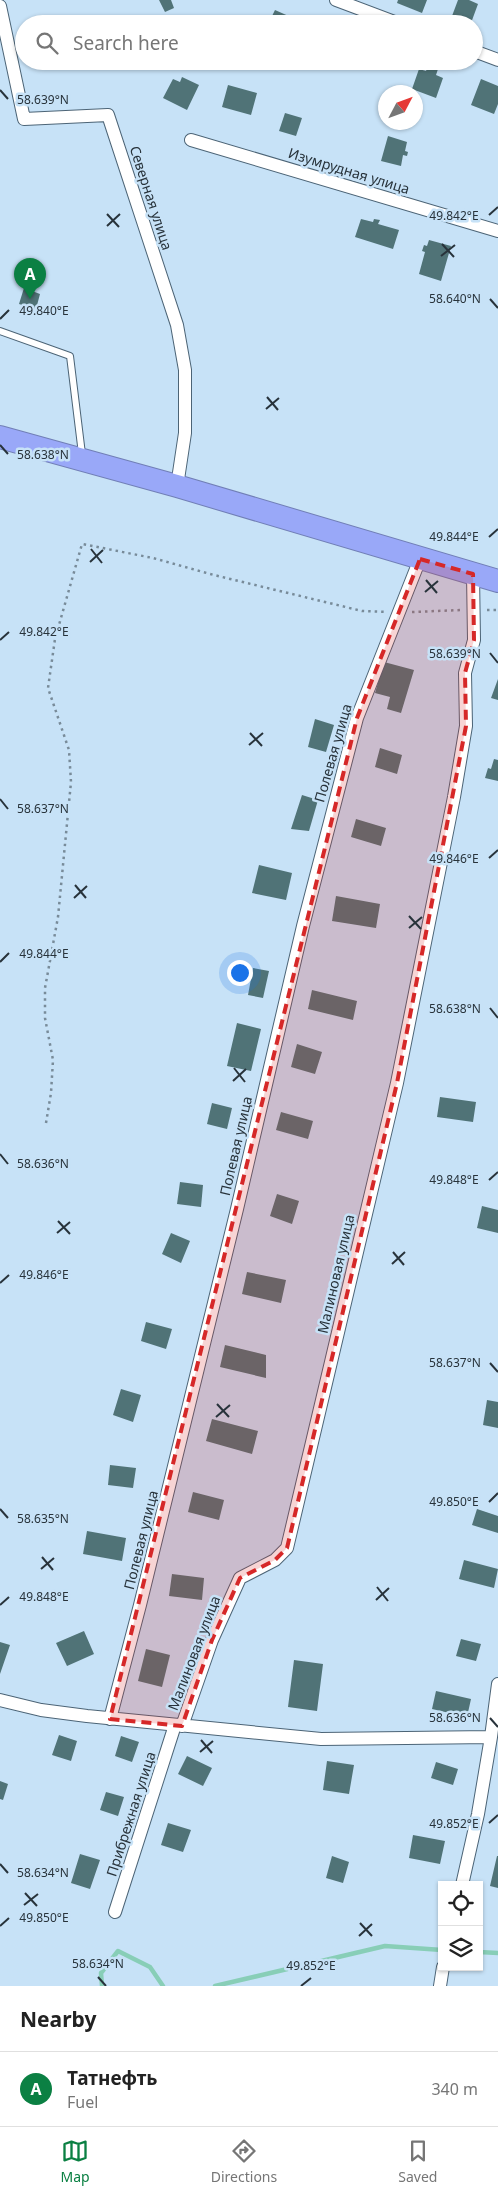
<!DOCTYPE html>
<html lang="en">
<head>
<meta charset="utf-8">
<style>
  :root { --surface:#fff; --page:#f6f6f6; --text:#222; --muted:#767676; --line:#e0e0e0; --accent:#0b8043 }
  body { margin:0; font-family:"Noto Sans",sans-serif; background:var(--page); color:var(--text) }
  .controls { position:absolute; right:15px; bottom:15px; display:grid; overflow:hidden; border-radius:0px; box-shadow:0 1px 4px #0004 }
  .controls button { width:45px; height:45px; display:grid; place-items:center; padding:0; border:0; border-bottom:1px solid var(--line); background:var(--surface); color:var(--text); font:25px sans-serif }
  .compass { position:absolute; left:378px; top:85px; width:45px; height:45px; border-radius:50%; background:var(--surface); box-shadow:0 1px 4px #0004; rotate:49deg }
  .you { position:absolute; left:239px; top:972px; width:18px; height:18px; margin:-12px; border:4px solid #fff; border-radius:50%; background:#1a73e8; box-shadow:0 0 0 8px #1a73e833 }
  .badge { display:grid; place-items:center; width:32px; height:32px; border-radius:50%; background:var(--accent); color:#fff; font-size:16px; font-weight:700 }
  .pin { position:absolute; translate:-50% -41px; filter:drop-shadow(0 1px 2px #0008) }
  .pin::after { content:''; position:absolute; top:26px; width:18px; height:15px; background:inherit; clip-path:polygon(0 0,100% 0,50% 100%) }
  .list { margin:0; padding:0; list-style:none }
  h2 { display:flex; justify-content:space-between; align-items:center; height:65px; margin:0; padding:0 20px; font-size:21px }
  h2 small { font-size:16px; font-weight:400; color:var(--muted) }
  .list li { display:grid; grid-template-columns:32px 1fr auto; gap:15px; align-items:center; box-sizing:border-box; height:75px; padding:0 20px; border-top:1px solid var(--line) }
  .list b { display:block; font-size:19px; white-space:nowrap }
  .list p { margin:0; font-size:16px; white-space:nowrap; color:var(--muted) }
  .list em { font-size:16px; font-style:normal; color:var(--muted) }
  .icon { flex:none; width:28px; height:28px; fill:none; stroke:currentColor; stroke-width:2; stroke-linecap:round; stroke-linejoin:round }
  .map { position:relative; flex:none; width:498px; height:1986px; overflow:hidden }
  .search { position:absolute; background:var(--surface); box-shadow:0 1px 4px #0004; left:15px; right:15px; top:15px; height:55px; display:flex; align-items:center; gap:12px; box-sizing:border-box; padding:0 18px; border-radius:28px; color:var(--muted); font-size:19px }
  .sheet { height:140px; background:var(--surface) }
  nav { display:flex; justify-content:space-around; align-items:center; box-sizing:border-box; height:70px; border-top:1px solid var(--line); background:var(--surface); font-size:14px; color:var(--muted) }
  nav a { display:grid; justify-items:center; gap:2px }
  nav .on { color:var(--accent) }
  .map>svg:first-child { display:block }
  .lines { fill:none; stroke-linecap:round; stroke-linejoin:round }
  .stream { stroke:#88ceb7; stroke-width:4.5 }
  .building { fill:#507377 }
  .lane-casing { stroke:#4c6476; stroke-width:8 }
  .street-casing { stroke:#4c6476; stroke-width:14 }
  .highway-casing { stroke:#717fb6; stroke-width:24 }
  .path { stroke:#788b99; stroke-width:2.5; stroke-dasharray:2.5 4; stroke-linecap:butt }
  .lane { stroke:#fff; stroke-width:6 }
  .street { stroke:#fff; stroke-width:12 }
  .highway { stroke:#99a8f8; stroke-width:22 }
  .marked { fill:#d62828; fill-opacity:0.2; stroke:#d62828; stroke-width:4; stroke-dasharray:10 6; stroke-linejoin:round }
  .ticks { fill:none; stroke:#28333b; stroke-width:2 }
  .labels { text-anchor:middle; stroke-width:5; stroke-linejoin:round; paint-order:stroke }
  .street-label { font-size:14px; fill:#28333b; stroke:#c7e2f7 }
  .ticks-label { font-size:12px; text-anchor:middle; fill:#28333b; stroke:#c7e2f7; stroke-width:5; stroke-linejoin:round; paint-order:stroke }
</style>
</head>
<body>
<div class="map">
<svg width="498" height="1986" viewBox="0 0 498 1986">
  <rect width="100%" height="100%" fill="#c7e2f7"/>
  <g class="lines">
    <path class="stream" d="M 479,1952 L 498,1953
      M 102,1986 L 101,1973 L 118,1951 L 150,1967 L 163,1986
      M 215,1986 L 385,1946 L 442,1950"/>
  </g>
  <path class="building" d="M 159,0 L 171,0 L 174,8 L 165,12 Z
    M 398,0 L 427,0 L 422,13 L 397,3 Z
    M 458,0 L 469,0 L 478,4 L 471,23 L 452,16 Z
    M 275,10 L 293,18 L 290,24 L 268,24 Z
    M 428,66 L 438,69 L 436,75 L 443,78 L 436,98 L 412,89 L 419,69 L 426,71 Z
    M 182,77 L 199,85 L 187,110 L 163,98 L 173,79 L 180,82 Z
    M 481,79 L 498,86 L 498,104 L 494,114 L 471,105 Z
    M 228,85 L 257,93 L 251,115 L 222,107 Z
    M 285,113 L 302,118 L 296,136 L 279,131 Z
    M 388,136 L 407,142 L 405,151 L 408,152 L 407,156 L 403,155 L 401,166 L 381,161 Z
    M 361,219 L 373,222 L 374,219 L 380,220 L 378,224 L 399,230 L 393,249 L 355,237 Z
    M 429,240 L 451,246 L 441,281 L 419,274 L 425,252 L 422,251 L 424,245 L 427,246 Z
    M 24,288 L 40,294 L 36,309 L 19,304 Z
    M 384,662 L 414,670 L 401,713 L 387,709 L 390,697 L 375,693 Z
    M 498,679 L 498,700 L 491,698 Z
    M 315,719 L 334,725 L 326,752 L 308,747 Z
    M 380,748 L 402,755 L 397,774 L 375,767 Z
    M 494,759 L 498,760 L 498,781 L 485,778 L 488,768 L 491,769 Z
    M 302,795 L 318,800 L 309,831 L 291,829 Z
    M 356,819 L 386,828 L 381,846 L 351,837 Z
    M 259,865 L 292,873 L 286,900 L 252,893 Z
    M 336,896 L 380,904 L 376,928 L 332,921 Z
    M 253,968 L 269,971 L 263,998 L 248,995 Z
    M 312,990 L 357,1001 L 353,1020 L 308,1009 Z
    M 237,1023 L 261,1029 L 251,1071 L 227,1066 Z
    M 297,1044 L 322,1052 L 315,1074 L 291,1067 Z
    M 440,1097 L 476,1102 L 473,1122 L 437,1117 Z
    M 212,1103 L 232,1108 L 227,1129 L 207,1124 Z
    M 281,1112 L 313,1121 L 308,1139 L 276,1130 Z
    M 180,1182 L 203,1185 L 201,1207 L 177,1204 Z
    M 277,1194 L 299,1201 L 292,1224 L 270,1216 Z
    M 482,1206 L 498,1210 L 498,1233 L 477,1228 Z
    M 171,1233 L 190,1241 L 181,1263 L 162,1254 Z
    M 247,1272 L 286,1280 L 281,1303 L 242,1294 Z
    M 146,1322 L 172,1329 L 166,1349 L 141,1341 Z
    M 225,1345 L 266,1355 L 266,1378 L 220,1367 Z
    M 121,1389 L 141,1395 L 133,1422 L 113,1415 Z
    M 487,1400 L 498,1402 L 498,1428 L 483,1425 Z
    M 212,1419 L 258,1431 L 252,1454 L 206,1441 Z
    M 110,1465 L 136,1468 L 133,1488 L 108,1485 Z
    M 193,1492 L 224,1500 L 219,1520 L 188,1512 Z
    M 477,1509 L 498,1516 L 498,1533 L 472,1525 Z
    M 87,1531 L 126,1538 L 122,1561 L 83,1554 Z
    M 464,1560 L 498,1569 L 494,1588 L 459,1579 Z
    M 172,1574 L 204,1578 L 202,1600 L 169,1596 Z
    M 84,1631 L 94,1654 L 67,1666 L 56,1643 Z
    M 461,1639 L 481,1644 L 476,1661 L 456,1656 Z
    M 0,1642 L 10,1645 L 0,1674 Z
    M 146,1649 L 170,1655 L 162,1687 L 138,1681 Z
    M 294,1660 L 323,1664 L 317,1711 L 288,1707 Z
    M 436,1691 L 471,1699 L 467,1717 L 432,1709 Z
    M 59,1735 L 77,1741 L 71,1761 L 52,1755 Z
    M 121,1736 L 139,1742 L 132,1762 L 115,1756 Z
    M 187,1756 L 212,1768 L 203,1786 L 178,1774 Z
    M 327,1761 L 354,1765 L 349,1794 L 323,1790 Z
    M 436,1762 L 458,1769 L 453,1785 L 431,1778 Z
    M 0,1781 L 8,1784 L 3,1800 L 0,1799 Z
    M 106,1792 L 124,1797 L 118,1816 L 100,1810 Z
    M 168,1823 L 191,1830 L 183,1852 L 161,1845 Z
    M 413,1835 L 445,1841 L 440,1864 L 409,1858 Z
    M 80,1854 L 100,1860 L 90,1889 L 71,1883 Z
    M 332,1856 L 349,1862 L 343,1883 L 326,1878 Z
    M 497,1856 L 498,1856 L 498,1888 L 490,1886 Z"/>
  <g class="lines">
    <g class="lane-casing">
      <path id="lane" d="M 0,331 L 70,356 L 82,454"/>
    </g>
    <g class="street-casing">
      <path id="street" d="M 336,0 L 400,24
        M 0,6 L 24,119 L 108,115 L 177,325 L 185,370 L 185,433 L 177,486
        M 474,51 L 498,60
        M 191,140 L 498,231
        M 0,1700 L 41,1710 L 87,1716 L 321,1739 L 491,1737 L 498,1684
        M 110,1719 L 140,1605 L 237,1209 L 303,926 L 357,718 L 420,559
        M 182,1726 L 212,1640 L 240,1578 L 275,1560 L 287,1548 L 397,1083 L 454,797 L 466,726 L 465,673 L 474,640 L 473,574
        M 462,1885 L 478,1814 L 491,1737
        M 115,1912 L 175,1725
        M 440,1986 L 443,1967"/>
    </g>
    <g class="highway-casing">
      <path id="highway" d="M 0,437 L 177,486 L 498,581"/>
    </g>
    <path class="path" d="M 487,610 L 498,610
      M 412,612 L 462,610
      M 46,1123 L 51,1093 L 53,1060 L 45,1018 L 45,988 L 58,917 L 71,782 L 69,750 L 48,688 L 55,639 L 82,544 L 153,558 L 214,575 L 362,611 L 387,612"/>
    <use href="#lane" class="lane"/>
    <use href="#street" class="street"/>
    <use href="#highway" class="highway"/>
  </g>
  <path class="marked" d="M 420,559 L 473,574 L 474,640 L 465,673 L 466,726 L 397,1083 L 287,1548 L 275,1560 L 240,1578 L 212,1640 L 182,1726 L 110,1719 L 357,718 Z"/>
  <path class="ticks" d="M 0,90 L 8,99M 107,214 L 119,227M 489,215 L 498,207M 107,226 L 120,214M 442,244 L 454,257M 441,256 L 455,245M 490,299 L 498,308M 0,319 L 9,310M 267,397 L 278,410M 266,409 L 279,398M 0,445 L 8,454M 489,537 L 498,529M 91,549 L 102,563M 90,562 L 103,550M 426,580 L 437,593M 425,592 L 438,581M 0,640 L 9,632M 490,653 L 498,663M 250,733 L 262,746M 249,745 L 263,733M 0,799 L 8,809M 489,858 L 498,850M 75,885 L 86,898M 74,898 L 87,886M 409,916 L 421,929M 409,928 L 422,917M 0,962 L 9,953M 490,1008 L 498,1018M 234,1068 L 245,1082M 233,1081 L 246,1069M 0,1154 L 8,1164M 489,1180 L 498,1172M 58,1221 L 70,1234M 57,1233 L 70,1222M 393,1252 L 404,1265M 392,1264 L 405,1252M 0,1283 L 9,1275M 490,1363 L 498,1372M 217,1404 L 229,1417M 216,1417 L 230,1405M 489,1502 L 498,1493M 0,1509 L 8,1518M 42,1557 L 53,1570M 41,1569 L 54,1558M 377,1587 L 388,1601M 376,1600 L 389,1588M 0,1605 L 9,1597M 490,1718 L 498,1727M 201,1740 L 212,1753M 200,1752 L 213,1741M 489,1823 L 498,1815M 0,1864 L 8,1873M 25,1893 L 37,1906M 24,1905 L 38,1894M 360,1923 L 372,1936M 0,1926 L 9,1918M 359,1936 L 372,1924M 98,1977 L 106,1986M 301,1986 L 311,1978"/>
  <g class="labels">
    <g class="street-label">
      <text transform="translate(349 171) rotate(17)" y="5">Изумрудная улица</text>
      <text transform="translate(151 198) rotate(72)" y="5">Северная улица</text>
      <text transform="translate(333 753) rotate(-74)" y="5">Полевая улица</text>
      <text transform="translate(236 1146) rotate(-77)" y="5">Полевая улица</text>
      <text transform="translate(336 1274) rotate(-77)" y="5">Малиновая улица</text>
      <text transform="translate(141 1540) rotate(-76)" y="5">Полевая улица</text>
      <text transform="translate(194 1653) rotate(-69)" y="5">Малиновая улица</text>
      <text transform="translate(131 1814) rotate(-72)" y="5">Прибрежная улица</text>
    </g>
  </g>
  <g class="ticks-label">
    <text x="43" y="104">58.639°N</text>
    <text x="454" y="220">49.842°E</text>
    <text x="455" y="303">58.640°N</text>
    <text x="44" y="315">49.840°E</text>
    <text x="43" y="459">58.638°N</text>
    <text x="454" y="541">49.844°E</text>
    <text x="44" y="636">49.842°E</text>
    <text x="455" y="658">58.639°N</text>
    <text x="43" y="813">58.637°N</text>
    <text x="454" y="863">49.846°E</text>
    <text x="44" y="958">49.844°E</text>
    <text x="455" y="1013">58.638°N</text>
    <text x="43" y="1168">58.636°N</text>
    <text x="454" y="1184">49.848°E</text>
    <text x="44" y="1279">49.846°E</text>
    <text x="455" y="1367">58.637°N</text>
    <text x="454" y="1506">49.850°E</text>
    <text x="43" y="1523">58.635°N</text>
    <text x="44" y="1601">49.848°E</text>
    <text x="455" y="1722">58.636°N</text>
    <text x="454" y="1828">49.852°E</text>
    <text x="43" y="1877">58.634°N</text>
    <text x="44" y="1922">49.850°E</text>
    <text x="98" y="1968">58.634°N</text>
    <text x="311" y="1970">49.852°E</text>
  </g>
</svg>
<div class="controls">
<button><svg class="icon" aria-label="locate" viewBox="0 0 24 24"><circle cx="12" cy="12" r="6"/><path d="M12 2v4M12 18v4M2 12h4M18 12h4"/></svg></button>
<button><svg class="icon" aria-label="layers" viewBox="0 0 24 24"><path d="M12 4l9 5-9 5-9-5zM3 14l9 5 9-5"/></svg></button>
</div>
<svg class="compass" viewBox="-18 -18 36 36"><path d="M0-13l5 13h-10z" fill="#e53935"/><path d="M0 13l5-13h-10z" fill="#767676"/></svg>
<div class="you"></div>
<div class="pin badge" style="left:30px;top:299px">A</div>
<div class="search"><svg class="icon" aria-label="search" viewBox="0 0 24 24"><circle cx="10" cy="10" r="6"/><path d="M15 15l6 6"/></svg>Search here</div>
</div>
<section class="sheet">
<h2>Nearby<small></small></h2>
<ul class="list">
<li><span class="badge">A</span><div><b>Татнефть</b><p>Fuel</p></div><em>340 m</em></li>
</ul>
</section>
<nav>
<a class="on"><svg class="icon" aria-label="map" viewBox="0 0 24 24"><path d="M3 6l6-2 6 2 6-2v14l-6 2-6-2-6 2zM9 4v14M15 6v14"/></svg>Map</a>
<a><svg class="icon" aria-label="directions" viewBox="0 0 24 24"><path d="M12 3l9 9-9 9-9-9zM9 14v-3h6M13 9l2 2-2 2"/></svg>Directions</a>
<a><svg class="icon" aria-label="saved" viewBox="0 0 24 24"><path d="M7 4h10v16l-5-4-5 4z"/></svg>Saved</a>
</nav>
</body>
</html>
